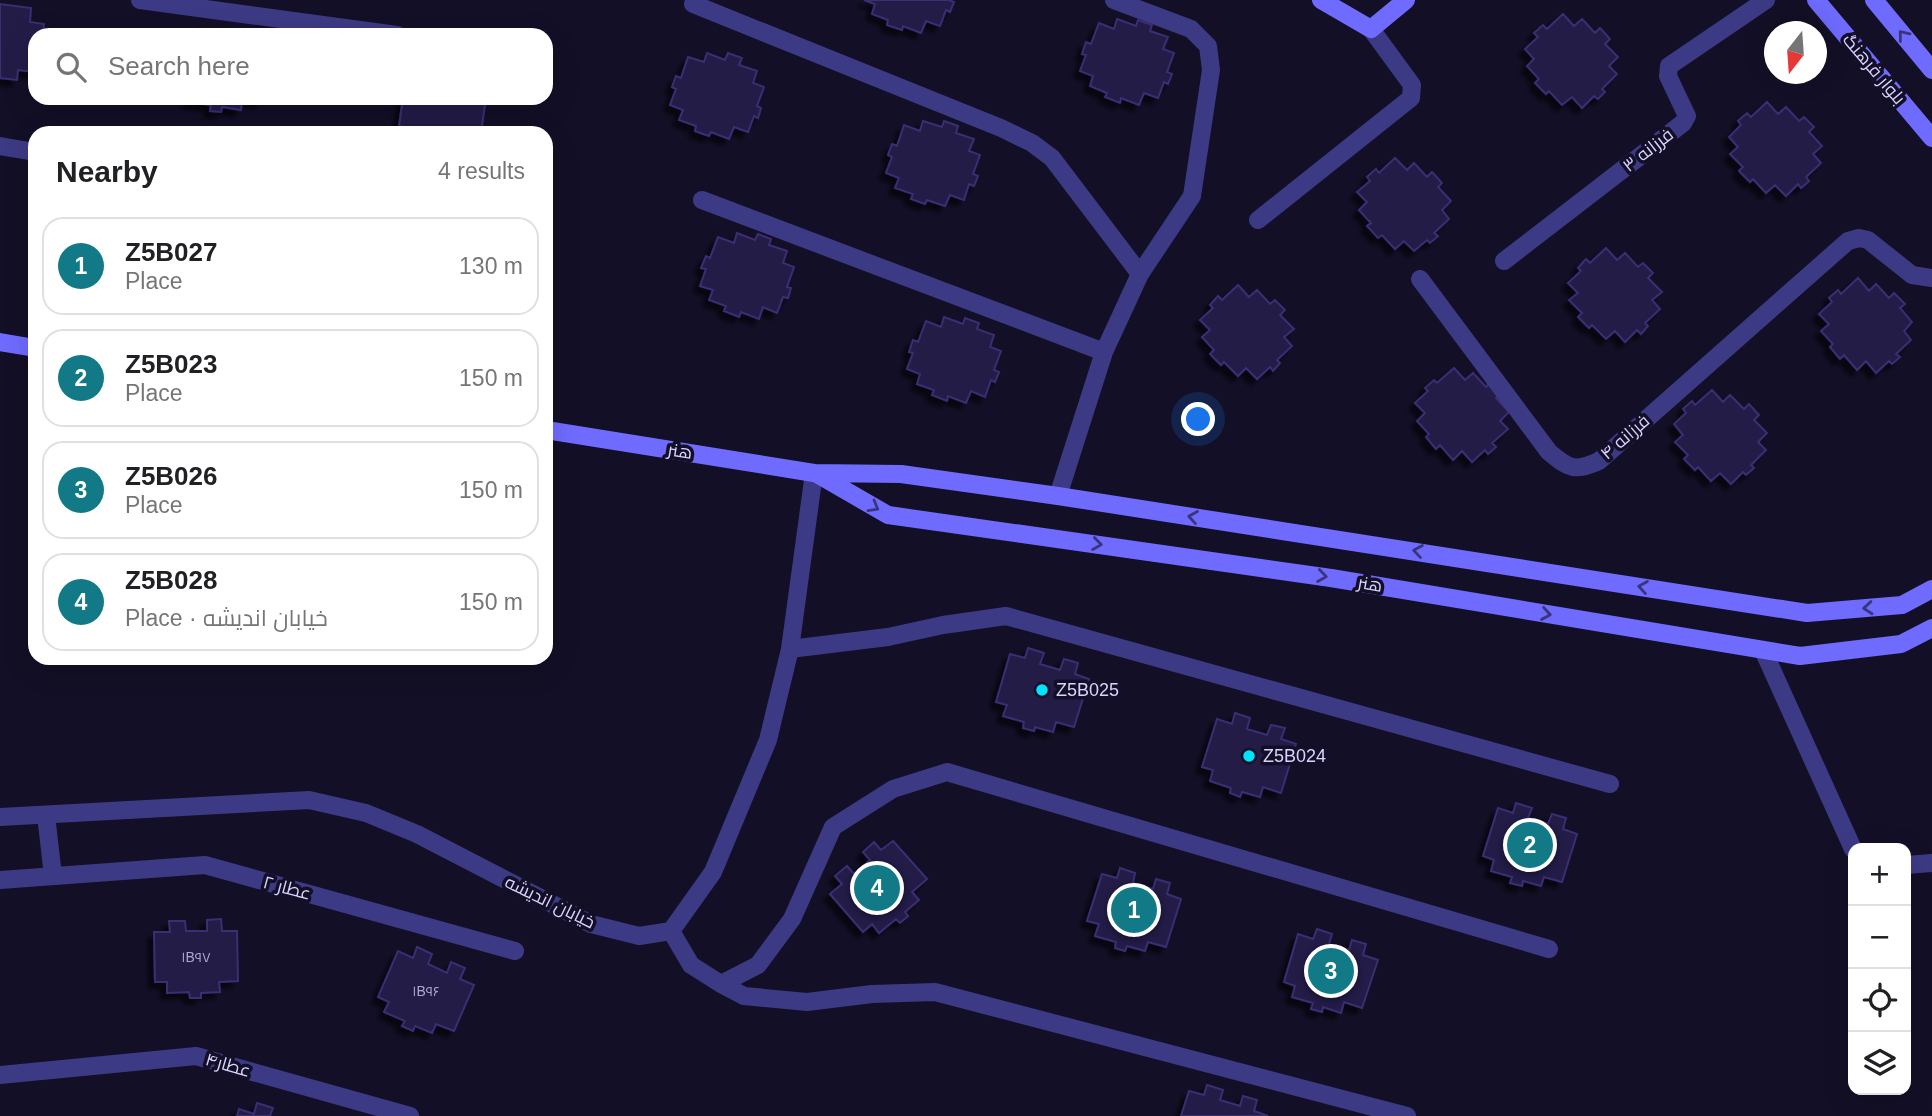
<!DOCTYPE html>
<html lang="en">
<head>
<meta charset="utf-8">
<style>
  :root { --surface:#fff; --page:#f6f6f6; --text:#202124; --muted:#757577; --line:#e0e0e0; --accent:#127987 }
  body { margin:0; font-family:Arial,Cairo,sans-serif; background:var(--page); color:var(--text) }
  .controls { position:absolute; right:21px; bottom:21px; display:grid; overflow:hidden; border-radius:14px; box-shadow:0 7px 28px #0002 }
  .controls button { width:63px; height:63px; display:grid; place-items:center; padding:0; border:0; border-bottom:2px solid var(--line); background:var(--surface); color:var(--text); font:35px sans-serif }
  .compass { position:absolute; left:1764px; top:21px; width:63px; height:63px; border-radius:50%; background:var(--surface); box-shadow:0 7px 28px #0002; rotate:197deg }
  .you { position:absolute; left:1199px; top:420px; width:24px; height:24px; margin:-18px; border:5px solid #fff; border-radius:50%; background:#1a73e8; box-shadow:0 0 0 10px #1a73e833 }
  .badge { display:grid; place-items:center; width:46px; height:46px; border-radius:50%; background:var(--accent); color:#fff; font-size:23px; font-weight:700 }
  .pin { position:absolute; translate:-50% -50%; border:4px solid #fff; box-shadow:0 2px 7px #0006 }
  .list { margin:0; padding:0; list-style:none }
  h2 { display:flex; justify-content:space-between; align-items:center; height:91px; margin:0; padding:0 28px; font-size:30px }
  h2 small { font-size:23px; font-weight:400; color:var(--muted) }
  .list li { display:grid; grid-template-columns:46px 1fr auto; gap:21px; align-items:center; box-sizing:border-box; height:98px; margin:0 14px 14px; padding:0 14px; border:2px solid var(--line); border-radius:21px }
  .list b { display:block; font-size:26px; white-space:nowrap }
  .list p { margin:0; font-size:23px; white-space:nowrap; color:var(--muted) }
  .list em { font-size:23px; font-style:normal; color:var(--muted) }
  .icon { flex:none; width:38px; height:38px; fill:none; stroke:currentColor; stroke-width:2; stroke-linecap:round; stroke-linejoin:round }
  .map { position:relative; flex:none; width:1932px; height:1116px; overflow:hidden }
  .search { position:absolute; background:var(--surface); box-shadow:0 7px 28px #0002; left:28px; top:28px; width:525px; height:77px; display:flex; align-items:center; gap:18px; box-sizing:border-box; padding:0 24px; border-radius:21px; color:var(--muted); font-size:26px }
  .panel { position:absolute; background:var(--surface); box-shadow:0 7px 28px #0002; left:28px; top:126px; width:525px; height:539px; border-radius:21px }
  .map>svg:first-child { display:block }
  .building { fill:#241b47; stroke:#3b2d73; stroke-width:2; filter:url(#shadow) }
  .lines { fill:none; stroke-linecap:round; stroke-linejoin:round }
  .street { stroke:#3d3a85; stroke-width:18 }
  .secondary { stroke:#6f6bff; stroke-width:18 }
  .oneway { stroke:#38347d }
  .poi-dot { fill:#00e5ff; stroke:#130f26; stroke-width:2.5 }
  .labels { text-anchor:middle; stroke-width:7; stroke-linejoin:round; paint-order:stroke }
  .number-label { font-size:14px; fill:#aca6d1 }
  .street-label { font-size:18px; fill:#d9d4ff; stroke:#130f26 }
  .poi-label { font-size:18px; fill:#d9d4ff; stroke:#130f26; text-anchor:start }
</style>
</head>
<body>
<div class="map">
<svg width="1932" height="1116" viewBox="0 0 1932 1116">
  <defs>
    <filter id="shadow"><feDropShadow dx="-6" dy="6" stdDeviation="2" flood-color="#0009"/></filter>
  </defs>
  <rect width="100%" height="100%" fill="#130f26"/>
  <path class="building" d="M 864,0 L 949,0 L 954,2 L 950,12 L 946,10 L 940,26 L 926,21 L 921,33 L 903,26 L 902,30 L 887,25 L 888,20 L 872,14 L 875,4 Z
    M 0,4 L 31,8 L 30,22 L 44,24 L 43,35 L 35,35 L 35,72 L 18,70 L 17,80 L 0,78 Z
    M 1563,14 L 1574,26 L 1582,19 L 1595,33 L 1600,28 L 1610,39 L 1605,44 L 1618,57 L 1609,66 L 1617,74 L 1602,89 L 1605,92 L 1598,99 L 1594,96 L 1582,108 L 1572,97 L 1562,105 L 1549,91 L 1546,94 L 1535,83 L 1539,79 L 1527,66 L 1534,59 L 1525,49 L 1538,37 L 1534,33 L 1543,25 L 1547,29 Z
    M 1117,19 L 1136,26 L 1138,20 L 1152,25 L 1150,31 L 1168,37 L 1163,49 L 1174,53 L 1167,72 L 1172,74 L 1168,84 L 1164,82 L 1158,98 L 1144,93 L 1139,105 L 1121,98 L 1120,103 L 1105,97 L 1107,93 L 1090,86 L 1093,76 L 1080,71 L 1086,55 L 1082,54 L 1086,42 L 1091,44 L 1099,23 L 1114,29 Z
    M 707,53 L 725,60 L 728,53 L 742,58 L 739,65 L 757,71 L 753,83 L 764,87 L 757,106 L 761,108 L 758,118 L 754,116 L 748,132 L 734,127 L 729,139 L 711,132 L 709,136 L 695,131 L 696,126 L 679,120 L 683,110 L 670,105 L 676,89 L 672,87 L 676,76 L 681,78 L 688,57 L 704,62 Z
    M 190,98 L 262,98 L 261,102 L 242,100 L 241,110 L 222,107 L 221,112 L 210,111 L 211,105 L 189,102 Z
    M 403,98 L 486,98 L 481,133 L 409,133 L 410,128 L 399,126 Z
    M 1767,102 L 1778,114 L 1786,107 L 1799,121 L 1804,117 L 1814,127 L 1809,132 L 1822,146 L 1813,154 L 1821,163 L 1806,177 L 1809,181 L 1801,188 L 1798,184 L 1786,196 L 1775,185 L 1766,193 L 1753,179 L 1750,182 L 1739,171 L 1743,167 L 1730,154 L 1738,147 L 1729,137 L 1741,125 L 1738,121 L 1747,113 L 1751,117 Z
    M 923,121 L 942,127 L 944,121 L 958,126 L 956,133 L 974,139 L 969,151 L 980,155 L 973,174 L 978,176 L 974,186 L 969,184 L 964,200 L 950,195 L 945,206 L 927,200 L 925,204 L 911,199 L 913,194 L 895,188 L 899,178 L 886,173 L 892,157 L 888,155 L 892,144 L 897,146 L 904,125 L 920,131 Z
    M 1395,158 L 1407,170 L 1414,163 L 1427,177 L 1432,172 L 1442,183 L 1438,187 L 1451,201 L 1442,210 L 1449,219 L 1434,233 L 1438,236 L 1430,243 L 1427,240 L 1414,251 L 1404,241 L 1395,249 L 1382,235 L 1378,238 L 1367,226 L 1371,223 L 1359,210 L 1367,202 L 1357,192 L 1370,181 L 1367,177 L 1376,169 L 1379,173 Z
    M 737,233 L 755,240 L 758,234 L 771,239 L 769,245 L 787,251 L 783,263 L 794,267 L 787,287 L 791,288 L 788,298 L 783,297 L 777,313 L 763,307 L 759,319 L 741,312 L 739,317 L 724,311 L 726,306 L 709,300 L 713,290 L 700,286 L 706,269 L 701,268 L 706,256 L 710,258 L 718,237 L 734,243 Z
    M 1606,248 L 1617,260 L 1625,253 L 1638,267 L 1643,263 L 1653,273 L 1648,278 L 1662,292 L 1652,300 L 1660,309 L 1645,323 L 1648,326 L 1641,334 L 1637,330 L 1625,342 L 1615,331 L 1606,339 L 1592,325 L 1589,328 L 1578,317 L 1582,313 L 1569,300 L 1578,293 L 1568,283 L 1581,271 L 1578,268 L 1586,259 L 1590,263 Z
    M 1858,278 L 1869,291 L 1876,284 L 1889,298 L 1894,293 L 1905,304 L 1900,308 L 1912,322 L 1904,331 L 1911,340 L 1896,354 L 1900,357 L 1892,364 L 1889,361 L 1876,373 L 1866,361 L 1857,370 L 1844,355 L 1840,359 L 1830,347 L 1833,344 L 1821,331 L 1829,324 L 1819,314 L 1832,302 L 1829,298 L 1838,290 L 1841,294 Z
    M 1238,285 L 1249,297 L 1257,290 L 1270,304 L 1275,300 L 1285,310 L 1280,315 L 1294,329 L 1284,337 L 1292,346 L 1277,360 L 1280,363 L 1273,371 L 1270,367 L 1257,379 L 1246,368 L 1238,376 L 1224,362 L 1221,365 L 1210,354 L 1214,350 L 1202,337 L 1210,330 L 1200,320 L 1213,308 L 1210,305 L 1218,296 L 1222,300 Z
    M 944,317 L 963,324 L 965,318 L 979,323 L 977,329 L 994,335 L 990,347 L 1001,351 L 994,370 L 999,372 L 995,382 L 991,380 L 985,397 L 971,391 L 966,403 L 948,396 L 947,401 L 932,395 L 934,390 L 917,384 L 920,374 L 907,369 L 913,353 L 909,352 L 913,340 L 918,342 L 926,321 L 941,327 Z
    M 1454,368 L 1465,380 L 1473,373 L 1486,387 L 1490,383 L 1501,394 L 1496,398 L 1509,412 L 1500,421 L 1508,429 L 1492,443 L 1496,447 L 1488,454 L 1485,450 L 1472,462 L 1462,451 L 1453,460 L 1440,445 L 1436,449 L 1426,437 L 1429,434 L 1417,421 L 1425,413 L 1415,403 L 1428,391 L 1425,388 L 1434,380 L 1437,383 Z
    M 1712,390 L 1723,402 L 1730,395 L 1744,409 L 1749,404 L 1759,415 L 1754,420 L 1767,433 L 1758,442 L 1766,450 L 1751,465 L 1754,468 L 1746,475 L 1743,472 L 1731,484 L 1720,473 L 1711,481 L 1698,467 L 1695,470 L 1684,459 L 1688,455 L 1675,442 L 1683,435 L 1674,424 L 1686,413 L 1683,409 L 1692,401 L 1695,405 Z
    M 1028,648 L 1044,653 L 1040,664 L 1060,670 L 1064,659 L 1078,663 L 1075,674 L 1089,679 L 1074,727 L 1056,722 L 1053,732 L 1035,727 L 1034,731 L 1023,728 L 1024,722 L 1003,716 L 1007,705 L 996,702 L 1010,654 L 1025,658 Z
    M 1235,713 L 1250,718 L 1247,729 L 1267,735 L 1271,725 L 1285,728 L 1281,739 L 1296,744 L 1281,793 L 1263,787 L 1260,797 L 1242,792 L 1240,797 L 1230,793 L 1231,788 L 1210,781 L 1213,770 L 1202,767 L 1217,719 L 1232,724 Z
    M 1516,803 L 1532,808 L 1528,818 L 1548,824 L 1552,814 L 1566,818 L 1563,829 L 1577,834 L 1562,882 L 1544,877 L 1541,886 L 1523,881 L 1522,886 L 1510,883 L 1512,877 L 1491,871 L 1494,860 L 1483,856 L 1498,808 L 1513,813 Z
    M 893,841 L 927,879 L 912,892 L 919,900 L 905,912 L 908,916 L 900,923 L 896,919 L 879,933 L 872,924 L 863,932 L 830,894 L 842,884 L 835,876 L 847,866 L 854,874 L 870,860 L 863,852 L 874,842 L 881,850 Z
    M 1120,868 L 1135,873 L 1133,883 L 1142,886 L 1153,889 L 1156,879 L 1170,883 L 1167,894 L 1181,899 L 1166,947 L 1148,942 L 1145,951 L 1127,946 L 1125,951 L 1115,948 L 1116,942 L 1095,936 L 1099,924 L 1087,921 L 1102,874 L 1117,878 Z
    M 221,919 L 222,931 L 237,931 L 238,981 L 219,982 L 220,992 L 201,993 L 201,998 L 190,998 L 189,992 L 167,993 L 167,982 L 155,982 L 154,932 L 170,932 L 169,921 L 185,921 L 186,931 L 207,931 L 207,920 Z
    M 1317,929 L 1332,934 L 1329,944 L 1338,947 L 1349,950 L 1352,940 L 1366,944 L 1363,955 L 1378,960 L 1362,1008 L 1344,1002 L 1341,1013 L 1323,1007 L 1322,1012 L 1311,1009 L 1313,1003 L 1292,997 L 1295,986 L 1284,982 L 1298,934 L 1313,939 Z
    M 417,947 L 432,954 L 428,964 L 447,973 L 451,962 L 465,968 L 460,979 L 474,985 L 454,1031 L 436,1024 L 432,1033 L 415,1026 L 413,1031 L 402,1026 L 405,1021 L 384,1012 L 389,1002 L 378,997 L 398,951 L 413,958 Z
    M 1207,1085 L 1223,1090 L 1220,1100 L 1240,1106 L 1243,1096 L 1257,1100 L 1254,1111 L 1268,1116 L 1181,1116 L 1189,1091 L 1204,1095 Z
    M 257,1103 L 273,1108 L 270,1116 L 237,1116 L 239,1109 L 254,1114 Z"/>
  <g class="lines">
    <path class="street" d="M 140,0 L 397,35
      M 693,4 L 1001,128 L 1032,143 L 1052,158 L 1140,274
      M 0,146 L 35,152
      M 702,200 L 1104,352
      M 1258,220 L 1411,98 L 1412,85 L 1371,29
      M 1504,261 L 1683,123 L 1687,116 L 1668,76 L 1669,66 L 1766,0
      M 1420,279 L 1549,452 C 1569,469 1575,472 1599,461 L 1848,241 L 1859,238 L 1868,240 L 1912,275 L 1932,278
      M 1058,496 L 1104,352 L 1140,274 L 1192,196 L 1211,70 L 1208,46 L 1191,29 L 1114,0
      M 790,649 L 888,637 L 943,625 L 1006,616 L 1610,784
      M 1763,650 L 1853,849
      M 46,815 L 53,876
      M 0,817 L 309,800 L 366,813 L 417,834 L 591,924 L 639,936 L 671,931 L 713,872 L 768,740 L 790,649 L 814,473
      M 1906,865 L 1932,863
      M 0,880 L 205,865 L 515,951
      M 671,931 L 691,965 L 721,984 L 758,965 L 792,919 L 833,827 L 893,789 L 947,772 L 1549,949
      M 721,984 L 744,996 L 807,1002 L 872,994 L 935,992 L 1407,1116
      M 0,1075 L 196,1056 L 410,1116"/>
    <path class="secondary" d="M 1321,0 L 1371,29 L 1406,0
      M 1816,0 L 1932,138
      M 1874,0 L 1932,70
      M 0,342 L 35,348
      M 546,430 L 814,473 L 901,474 L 1058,496 L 1807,613 L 1902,605 L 1932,589
      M 817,474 L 888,515 L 1331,578 L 1800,656 L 1901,644 L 1932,628"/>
  </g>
  <defs><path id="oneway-chevron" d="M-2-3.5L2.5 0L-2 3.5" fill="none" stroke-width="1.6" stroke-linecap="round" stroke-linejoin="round" transform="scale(1.75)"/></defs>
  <g class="oneway">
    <use href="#oneway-chevron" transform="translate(1903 35) rotate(-129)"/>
    <use href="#oneway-chevron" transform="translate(874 507) rotate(30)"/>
    <use href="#oneway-chevron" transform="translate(1193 517) rotate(-171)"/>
    <use href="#oneway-chevron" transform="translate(1097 544) rotate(8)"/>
    <use href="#oneway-chevron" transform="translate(1418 551) rotate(-171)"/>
    <use href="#oneway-chevron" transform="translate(1322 576) rotate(8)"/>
    <use href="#oneway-chevron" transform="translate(1643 587) rotate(-171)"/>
    <use href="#oneway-chevron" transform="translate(1868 608) rotate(175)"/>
    <use href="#oneway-chevron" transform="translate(1546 614) rotate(10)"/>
  </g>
  <g class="poi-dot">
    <circle cx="1042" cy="690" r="7"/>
    <circle cx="1249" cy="756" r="7"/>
  </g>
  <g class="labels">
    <g class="number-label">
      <text x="196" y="962">۱B۹۷</text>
      <text x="426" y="996">۱B۹۶</text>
    </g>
    <g class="street-label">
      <text transform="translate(1874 69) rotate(50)" y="6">بلوار فرهنگ</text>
      <text transform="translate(1648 150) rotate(-38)" y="6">فرزانه ۳</text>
      <text transform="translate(1625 437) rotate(-41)" y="6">فرزانه ۴</text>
      <text transform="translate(680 451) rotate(9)" y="6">هنر</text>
      <text transform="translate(1370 584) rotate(10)" y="6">هنر</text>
      <text transform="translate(287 888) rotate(15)" y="6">عطار ۲</text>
      <text transform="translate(550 902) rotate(26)" y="6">خیابان اندیشه</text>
      <text transform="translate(228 1065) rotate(16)" y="6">عطار۴</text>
    </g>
    <g class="poi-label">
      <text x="1056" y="696">Z5B025</text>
      <text x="1263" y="762">Z5B024</text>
    </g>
  </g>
</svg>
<div class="controls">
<button>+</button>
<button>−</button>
<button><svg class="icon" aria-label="locate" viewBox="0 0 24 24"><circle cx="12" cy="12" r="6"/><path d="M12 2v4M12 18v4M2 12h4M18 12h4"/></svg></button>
<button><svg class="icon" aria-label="layers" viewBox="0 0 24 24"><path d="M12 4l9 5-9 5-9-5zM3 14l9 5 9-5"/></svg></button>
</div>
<svg class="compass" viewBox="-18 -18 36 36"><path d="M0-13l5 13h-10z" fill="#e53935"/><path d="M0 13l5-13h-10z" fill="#757577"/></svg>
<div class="you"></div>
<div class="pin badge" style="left:1134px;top:910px">1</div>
<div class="pin badge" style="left:1530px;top:845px">2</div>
<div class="pin badge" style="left:1331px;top:971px">3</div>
<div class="pin badge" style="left:877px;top:888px">4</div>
<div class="search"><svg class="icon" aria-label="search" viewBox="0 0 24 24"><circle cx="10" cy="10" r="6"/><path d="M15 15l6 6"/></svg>Search here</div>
<section class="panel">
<h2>Nearby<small>4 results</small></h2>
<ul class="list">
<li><span class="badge">1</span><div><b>Z5B027</b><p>Place</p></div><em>130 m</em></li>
<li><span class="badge">2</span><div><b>Z5B023</b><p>Place</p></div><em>150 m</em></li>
<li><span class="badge">3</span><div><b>Z5B026</b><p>Place</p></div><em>150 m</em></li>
<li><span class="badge">4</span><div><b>Z5B028</b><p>Place · خیابان اندیشه</p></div><em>150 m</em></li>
</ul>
</section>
</div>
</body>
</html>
